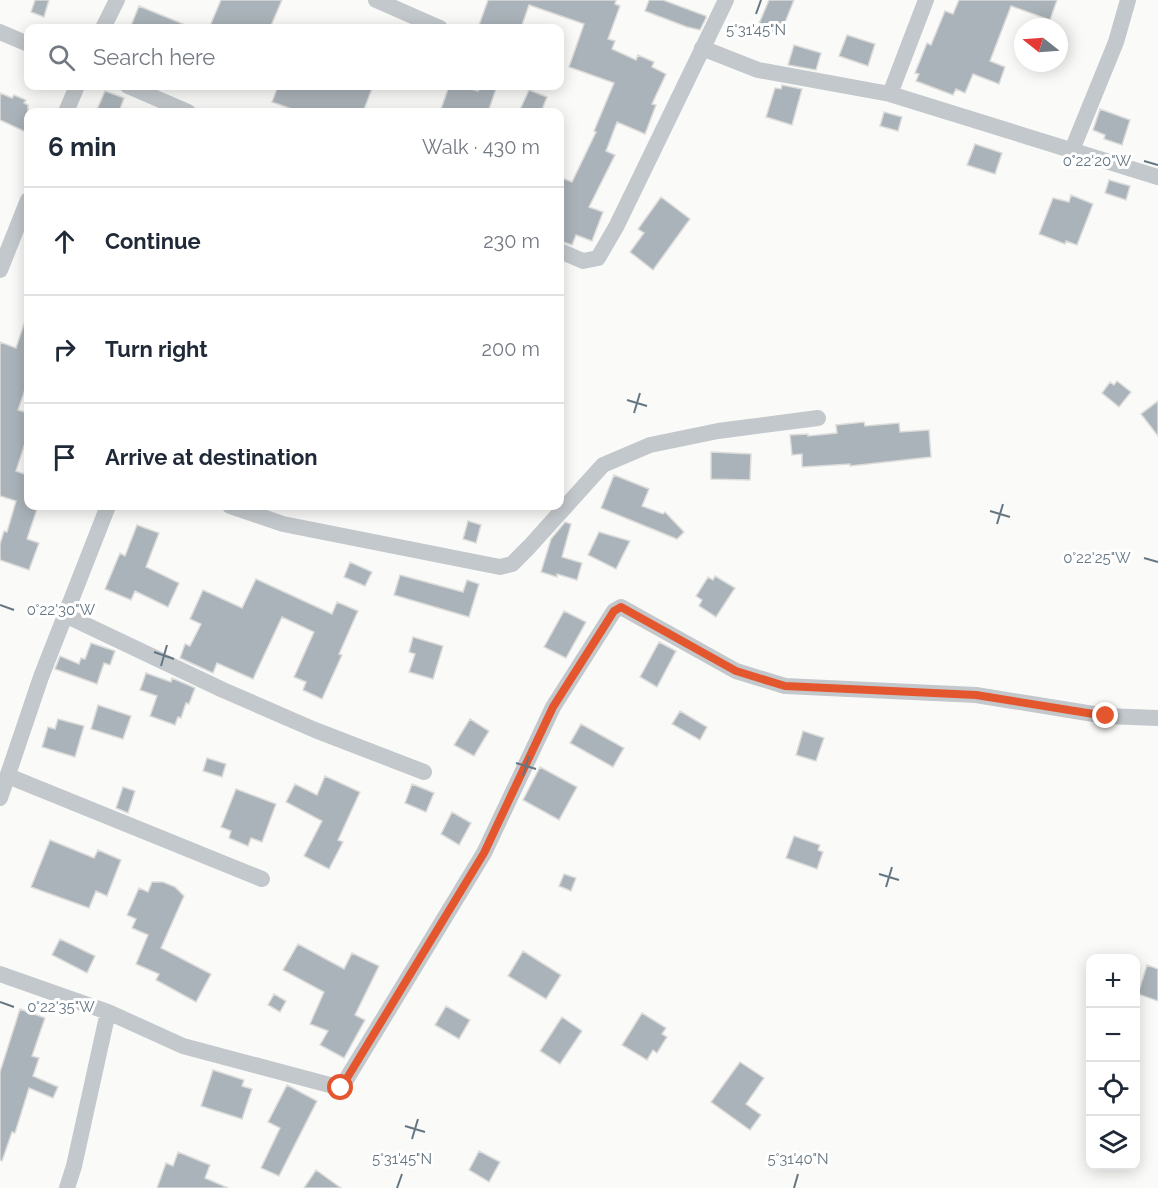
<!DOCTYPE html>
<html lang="en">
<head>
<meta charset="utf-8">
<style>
  :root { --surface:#fff; --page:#f6f6f7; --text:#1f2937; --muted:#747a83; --line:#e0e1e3 }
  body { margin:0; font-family:Raleway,sans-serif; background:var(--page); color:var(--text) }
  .controls { position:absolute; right:18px; bottom:18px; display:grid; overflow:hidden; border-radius:12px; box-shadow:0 3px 15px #0003 }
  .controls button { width:54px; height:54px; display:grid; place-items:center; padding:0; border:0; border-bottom:2px solid var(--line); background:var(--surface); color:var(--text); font:30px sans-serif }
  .compass { position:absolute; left:1014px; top:18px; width:54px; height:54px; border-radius:50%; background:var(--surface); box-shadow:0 3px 15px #0003; rotate:287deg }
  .stop { position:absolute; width:18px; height:18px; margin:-14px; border:4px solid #e4572e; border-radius:50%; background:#fff }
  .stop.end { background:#e4572e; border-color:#fff; box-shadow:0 2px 6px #0008 }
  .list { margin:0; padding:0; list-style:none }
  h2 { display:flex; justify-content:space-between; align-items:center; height:78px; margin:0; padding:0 24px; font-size:26px }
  h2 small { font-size:20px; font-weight:400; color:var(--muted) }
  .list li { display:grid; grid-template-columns:39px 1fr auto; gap:18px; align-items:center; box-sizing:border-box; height:108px; padding:0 24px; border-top:2px solid var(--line) }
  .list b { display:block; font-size:22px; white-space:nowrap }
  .list em { font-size:20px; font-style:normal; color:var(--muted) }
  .icon { flex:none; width:33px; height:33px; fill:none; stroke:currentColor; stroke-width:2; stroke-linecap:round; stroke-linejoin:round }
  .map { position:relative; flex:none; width:1158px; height:1188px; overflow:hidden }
  .search { position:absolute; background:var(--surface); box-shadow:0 3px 15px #0003; left:24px; top:24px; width:540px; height:66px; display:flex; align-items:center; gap:15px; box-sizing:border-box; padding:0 21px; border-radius:12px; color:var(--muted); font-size:22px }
  .panel { position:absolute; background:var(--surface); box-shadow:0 3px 15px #0003; left:24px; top:108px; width:540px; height:402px; border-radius:12px }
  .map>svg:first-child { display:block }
  .building { fill:#aab3b9; stroke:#dcdcda; stroke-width:1.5 }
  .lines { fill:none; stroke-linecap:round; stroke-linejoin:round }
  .minor { stroke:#c3c8cc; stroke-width:16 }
  .route { stroke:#e4572e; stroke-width:8 }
  .ticks { fill:none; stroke:#657683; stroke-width:2 }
  .ticks-label { font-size:15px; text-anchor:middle; fill:#657683; stroke:#fff; stroke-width:6; stroke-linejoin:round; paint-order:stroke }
</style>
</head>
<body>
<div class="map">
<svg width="1158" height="1188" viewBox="0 0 1158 1188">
  <rect width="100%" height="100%" fill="#fafaf8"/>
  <path class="building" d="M 35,0 L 49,0 L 44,17 L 31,12 Z
    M 221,0 L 282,0 L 270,28 L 209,28 Z
    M 488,0 L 616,0 L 615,4 L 620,6 L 608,39 L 615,41 L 612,49 L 636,60 L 638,55 L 654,62 L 652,67 L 666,74 L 652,104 L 656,105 L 645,134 L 617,122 L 606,151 L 615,155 L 589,207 L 603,212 L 592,241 L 576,235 L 572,245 L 560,241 L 560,177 L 572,182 L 596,132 L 594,131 L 614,83 L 569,67 L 584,24 L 529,5 L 521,28 L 478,28 Z
    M 649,0 L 663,0 L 706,16 L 706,18 L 700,30 L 687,27 L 645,11 Z
    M 769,0 L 794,0 L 780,35 L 758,26 Z
    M 959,0 L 1057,0 L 1050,20 L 1011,6 L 990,61 L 1005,67 L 999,84 L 973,74 L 965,93 L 956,89 L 953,95 L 916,81 L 919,74 L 915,73 L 927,43 L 931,45 L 945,11 L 953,14 Z
    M 139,6 L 193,28 L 130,28 Z
    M 847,35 L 875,44 L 868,66 L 839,56 Z
    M 794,45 L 821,53 L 816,70 L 788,65 Z
    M 782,85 L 802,89 L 792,125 L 766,117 L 775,88 L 781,89 Z
    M 278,86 L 373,86 L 363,112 L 300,112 L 272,102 Z
    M 449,86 L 461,86 L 478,91 L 480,86 L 497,86 L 488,112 L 440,112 Z
    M 529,90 L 547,97 L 541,112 L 519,112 Z
    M 105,91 L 124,98 L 119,112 L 96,112 Z
    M 0,93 L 12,98 L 14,95 L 26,100 L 24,103 L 28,105 L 28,133 L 0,120 Z
    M 1100,109 L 1130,120 L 1122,145 L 1104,139 L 1105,135 L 1093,130 Z
    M 884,112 L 902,117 L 898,131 L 880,126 Z
    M 975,144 L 1002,153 L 995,174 L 967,165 Z
    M 1109,180 L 1130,186 L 1126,200 L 1105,193 Z
    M 1071,195 L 1093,204 L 1077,245 L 1066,241 L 1065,244 L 1039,234 L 1053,198 L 1069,202 Z
    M 661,197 L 690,219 L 653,270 L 630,252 L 644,233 L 638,229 Z
    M 26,318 L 28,318 L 28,381 L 18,410 L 28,413 L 28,434 L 16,471 L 24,474 L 25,471 L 28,471 L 28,506 L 38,506 L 27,539 L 39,543 L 29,570 L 0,560 L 0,544 L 4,531 L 7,532 L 16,501 L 0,496 L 0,342 L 16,348 Z
    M 1117,381 L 1131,392 L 1119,407 L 1102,393 L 1110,382 L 1114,385 Z
    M 1158,401 L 1158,436 L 1141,414 Z
    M 864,422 L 865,426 L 899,423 L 900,432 L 929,430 L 931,457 L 850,466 L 850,464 L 802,467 L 802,454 L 792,455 L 790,435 L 808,434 L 808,436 L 837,433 L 836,425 Z
    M 711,452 L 751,454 L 750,480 L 711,479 Z
    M 614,475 L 649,489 L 642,506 L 663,514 L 665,512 L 684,532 L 677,539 L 601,508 Z
    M 468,521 L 481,525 L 476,543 L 463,539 Z
    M 565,522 L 571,524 L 562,557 L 582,563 L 577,580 L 557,574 L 557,577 L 541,572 L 551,539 Z
    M 137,525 L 159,533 L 146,567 L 179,583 L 168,607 L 135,591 L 131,600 L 105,589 L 120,553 L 125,556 Z
    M 599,532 L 630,541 L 616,569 L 588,555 Z
    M 350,562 L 372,572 L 365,586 L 344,577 Z
    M 400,575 L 463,592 L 467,580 L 479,584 L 469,617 L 394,595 Z
    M 715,576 L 735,588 L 716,617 L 699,606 L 702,600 L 696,596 L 708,577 L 713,580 Z
    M 256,579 L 332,614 L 337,602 L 358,611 L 339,654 L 342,655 L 322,699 L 303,690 L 306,682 L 294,677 L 314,632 L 282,617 L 253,679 L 217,663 L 213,673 L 180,658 L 185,644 L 190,646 L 201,624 L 190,619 L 203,590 L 242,608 Z
    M 564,611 L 586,622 L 566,658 L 544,647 Z
    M 413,637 L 443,646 L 433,679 L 409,672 L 415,654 L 409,652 Z
    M 659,642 L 676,651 L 657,687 L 640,677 Z
    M 91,643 L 115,651 L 110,665 L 104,663 L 97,684 L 55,669 L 60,656 L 79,664 L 81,658 L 85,659 Z
    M 146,673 L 171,682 L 172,678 L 195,688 L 189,704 L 186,703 L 181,718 L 178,717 L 175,725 L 150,716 L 157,696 L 140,690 Z
    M 98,705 L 131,716 L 123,739 L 91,729 Z
    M 680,711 L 707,727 L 700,740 L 672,724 Z
    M 58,719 L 84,726 L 75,757 L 42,747 L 48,727 L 55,729 Z
    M 470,719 L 489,731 L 474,756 L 454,745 Z
    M 581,724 L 624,748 L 613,767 L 570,743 Z
    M 803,731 L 824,738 L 816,761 L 796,755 Z
    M 207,758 L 226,764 L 222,777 L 203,771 Z
    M 540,767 L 577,787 L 559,820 L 523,800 Z
    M 325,776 L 360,792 L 338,840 L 343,842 L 329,869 L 304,856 L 322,821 L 286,802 L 295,784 L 317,795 Z
    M 412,784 L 434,793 L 426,812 L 405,803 Z
    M 123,787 L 135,791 L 128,813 L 116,808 Z
    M 236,789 L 276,804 L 262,842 L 251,838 L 248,846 L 229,838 L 231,831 L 221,827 Z
    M 452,812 L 471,823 L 459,845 L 441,834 Z
    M 794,836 L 820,845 L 818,850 L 823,852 L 817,869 L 786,858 Z
    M 50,840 L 94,858 L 98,850 L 121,860 L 107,896 L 96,891 L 89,908 L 31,887 Z
    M 564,874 L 576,878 L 571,891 L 559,886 Z
    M 152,882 L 163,882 L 175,887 L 184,896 L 161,948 L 211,974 L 196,1002 L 156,980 L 159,974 L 136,964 L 148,935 L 132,928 L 136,919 L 127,915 L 139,888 L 148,892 Z
    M 60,939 L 95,956 L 87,973 L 52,955 Z
    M 298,944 L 344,969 L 352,953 L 379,966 L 355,1015 L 365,1020 L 344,1058 L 320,1045 L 328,1031 L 310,1024 L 324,992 L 283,970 Z
    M 523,951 L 561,975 L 546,999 L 508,976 Z
    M 1147,965 L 1158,969 L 1158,1001 L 1138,994 Z
    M 274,994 L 286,1001 L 280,1012 L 268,1005 Z
    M 446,1006 L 470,1020 L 459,1039 L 435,1025 Z
    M 20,1009 L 45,1018 L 32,1056 L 39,1058 L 33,1076 L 58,1087 L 53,1098 L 29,1088 L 15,1133 L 12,1132 L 2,1161 L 0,1160 L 0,1072 Z
    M 642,1013 L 666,1028 L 662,1034 L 667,1037 L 657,1053 L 653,1050 L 647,1060 L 622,1045 Z
    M 562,1017 L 582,1031 L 560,1064 L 540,1051 Z
    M 740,1062 L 764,1078 L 746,1104 L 761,1115 L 750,1130 L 711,1102 Z
    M 213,1070 L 244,1080 L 242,1086 L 252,1089 L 242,1119 L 201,1106 Z
    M 287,1085 L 317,1101 L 279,1176 L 261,1168 L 280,1128 L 268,1122 Z
    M 479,1151 L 500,1162 L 489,1182 L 469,1170 Z
    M 178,1152 L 210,1165 L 205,1178 L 228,1188 L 157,1188 L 166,1163 L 173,1166 Z
    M 316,1170 L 341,1188 L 304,1188 Z"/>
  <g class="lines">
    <path class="minor" d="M 376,0 L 440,28
      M 103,28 L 117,0
      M 0,32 L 28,44
      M 702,48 L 758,70 L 890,94 L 1158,177
      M 128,86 L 188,112
      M 890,94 L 926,0
      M 66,112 L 77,86
      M 1072,150 L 1116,42 L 1128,0
      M 560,251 L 583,261 L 598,258 L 616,227 L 635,188 L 726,0
      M 0,270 L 28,200
      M 230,506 L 283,524 L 500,567 L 512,564 L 529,547 L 603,465 L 650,445 L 718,431 L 818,418
      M 65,615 L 223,690 L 315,730 L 424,772
      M 8,776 L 262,879
      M 0,798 L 41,677 L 108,506
      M 0,974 L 108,1012 L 183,1046 L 341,1088 L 484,853 L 553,707 L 614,611 L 621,607 L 736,671 L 785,686 L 976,695 L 1106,716 L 1158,718
      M 67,1188 L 74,1166 L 108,1012"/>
  </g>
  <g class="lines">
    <path class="route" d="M 341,1088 L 484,853 L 553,707 L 614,611 L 621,607 L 736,671 L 785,686 L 976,695 L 1106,716"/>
  </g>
  <path class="ticks" d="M 756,14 L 761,0M 1144,161 L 1158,165M 627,400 L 647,406M 634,413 L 640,393M 990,511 L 1010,517M 997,524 L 1003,504M 1144,558 L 1158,562M 0,605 L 14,610M 154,652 L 174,659M 161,666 L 167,645M 516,763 L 536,769M 523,776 L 529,756M 879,874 L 899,880M 886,887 L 892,867M 0,1002 L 14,1007M 405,1126 L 425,1132M 412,1139 L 418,1119M 397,1188 L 402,1174M 794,1188 L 798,1174"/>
  <g class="ticks-label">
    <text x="756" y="35">5°31'45"N</text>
    <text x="1097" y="166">0°22'20"W</text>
    <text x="1097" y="563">0°22'25"W</text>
    <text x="61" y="615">0°22'30"W</text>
    <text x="61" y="1012">0°22'35"W</text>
    <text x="402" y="1164">5°31'45"N</text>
    <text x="798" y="1164">5°31'40"N</text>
  </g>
</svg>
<div class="controls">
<button>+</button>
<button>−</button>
<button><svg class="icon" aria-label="locate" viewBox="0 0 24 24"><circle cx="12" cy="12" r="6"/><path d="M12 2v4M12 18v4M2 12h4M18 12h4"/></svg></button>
<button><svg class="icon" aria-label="layers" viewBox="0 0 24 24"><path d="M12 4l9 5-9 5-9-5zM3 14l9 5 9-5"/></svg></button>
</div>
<svg class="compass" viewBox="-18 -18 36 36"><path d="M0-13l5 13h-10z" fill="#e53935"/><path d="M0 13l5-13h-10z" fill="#747a83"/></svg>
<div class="stop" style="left:341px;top:1088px"></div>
<div class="stop end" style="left:1106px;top:716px"></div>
<div class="search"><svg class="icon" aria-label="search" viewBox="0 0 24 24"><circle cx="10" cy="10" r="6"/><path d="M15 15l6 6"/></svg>Search here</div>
<section class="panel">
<h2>6 min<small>Walk · 430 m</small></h2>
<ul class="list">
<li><svg class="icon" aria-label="ahead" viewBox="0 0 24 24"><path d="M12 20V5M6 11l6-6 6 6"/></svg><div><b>Continue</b></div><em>230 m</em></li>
<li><svg class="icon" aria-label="right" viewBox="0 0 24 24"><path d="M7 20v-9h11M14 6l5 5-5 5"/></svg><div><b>Turn right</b></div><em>200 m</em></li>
<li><svg class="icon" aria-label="arrive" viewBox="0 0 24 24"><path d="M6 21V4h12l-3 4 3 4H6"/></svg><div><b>Arrive at destination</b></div></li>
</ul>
</section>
</div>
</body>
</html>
